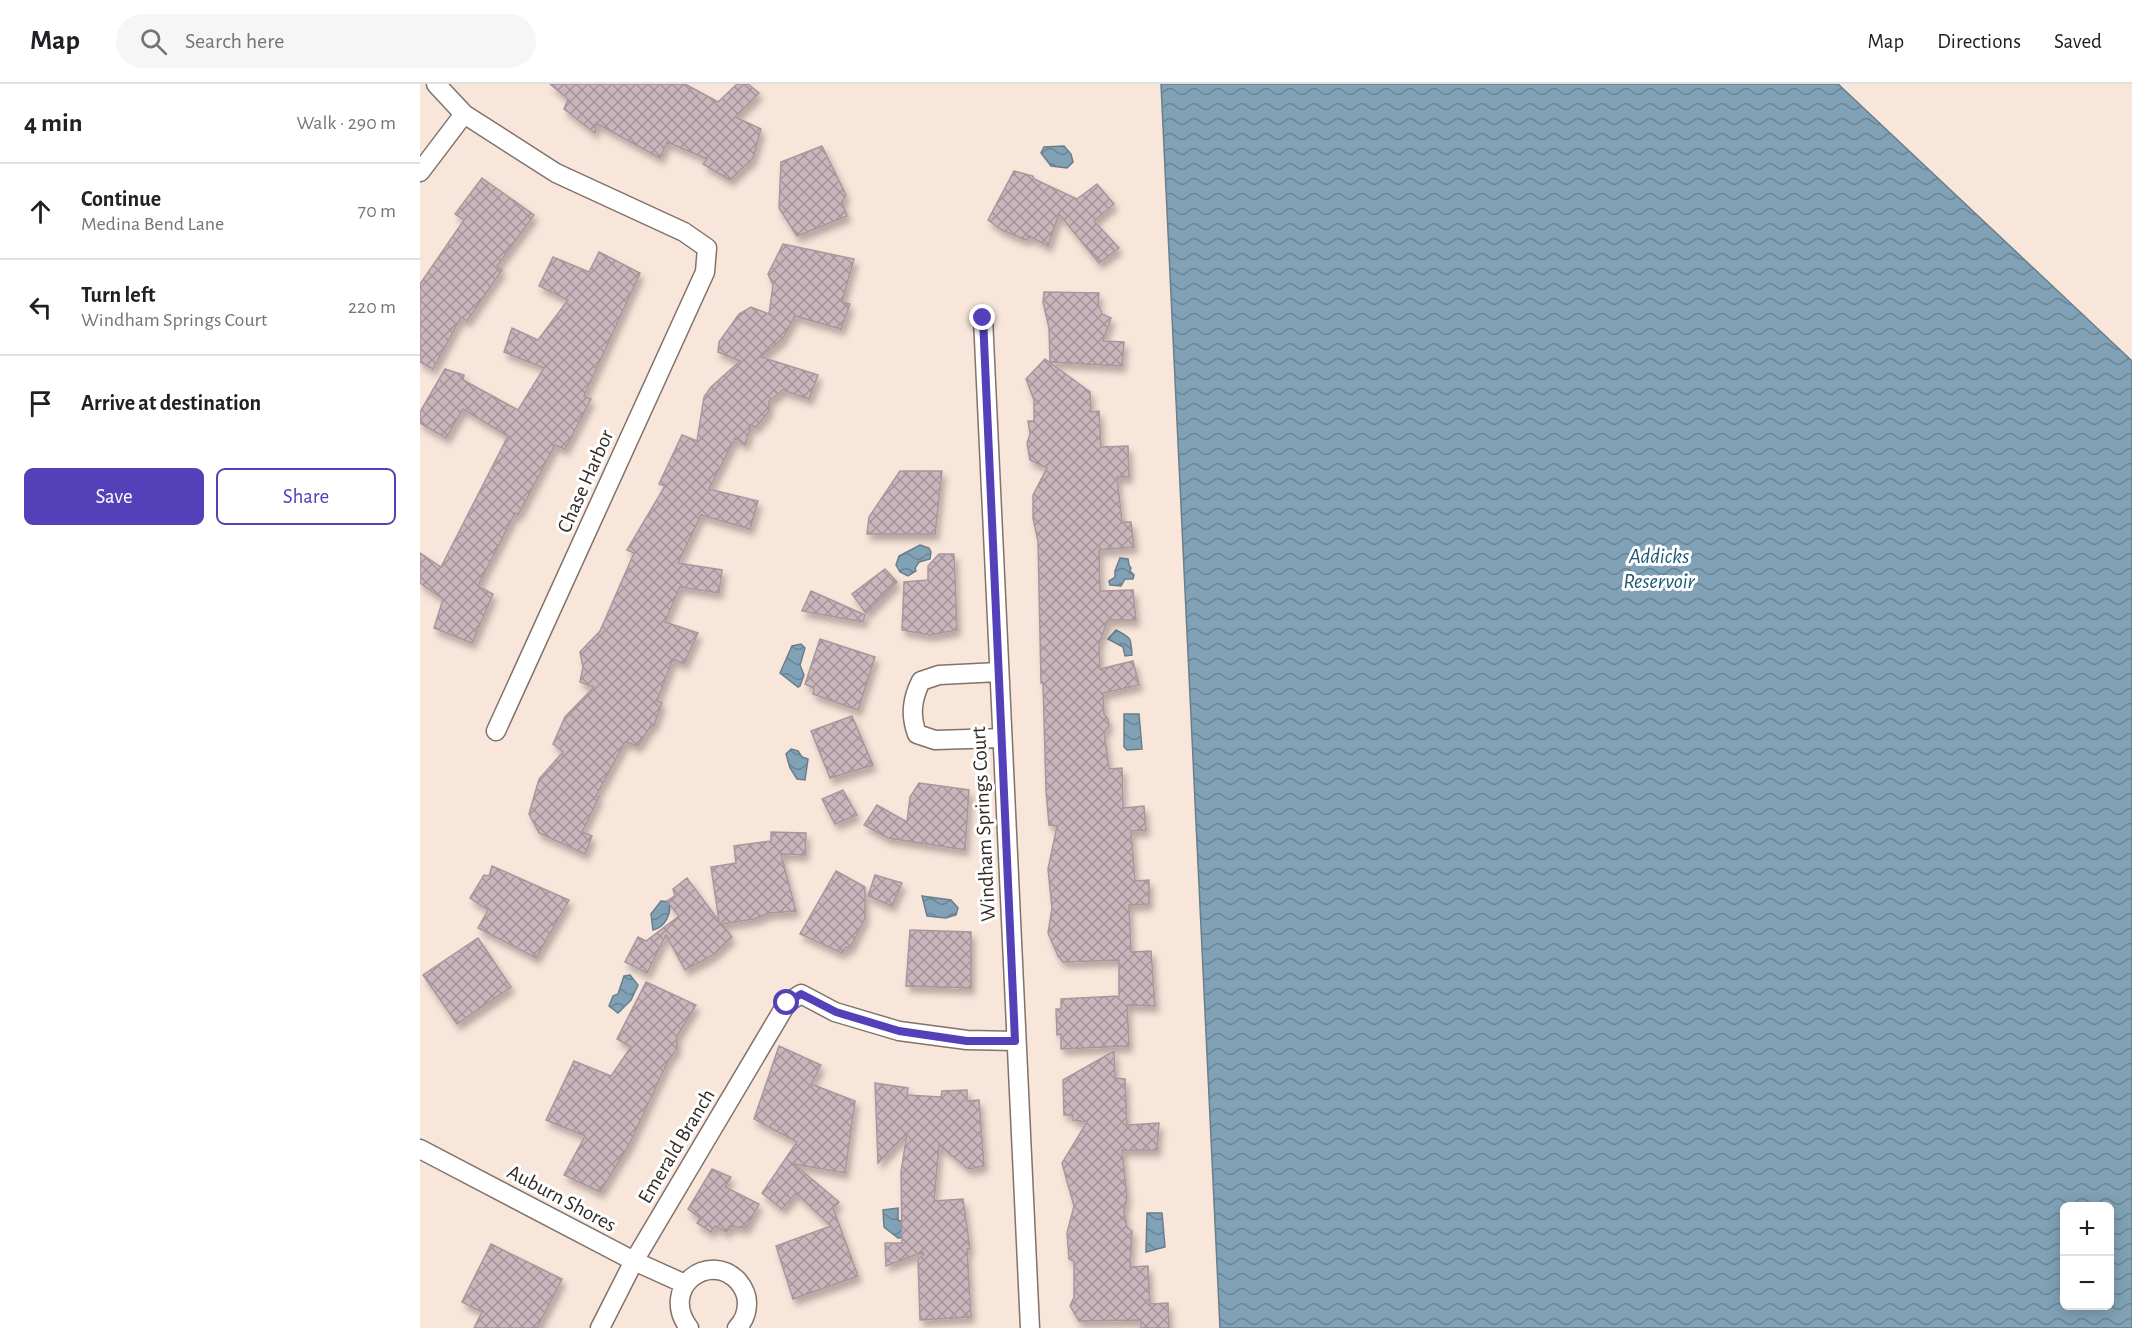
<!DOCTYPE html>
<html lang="en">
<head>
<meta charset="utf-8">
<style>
  :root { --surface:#fff; --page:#f6f6f6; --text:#202124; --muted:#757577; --line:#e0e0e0; --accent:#5440b8 }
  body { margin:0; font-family:"Alegreya Sans",sans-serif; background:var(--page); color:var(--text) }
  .controls { position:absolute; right:18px; bottom:18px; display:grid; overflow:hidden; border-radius:9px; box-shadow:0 3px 15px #0003 }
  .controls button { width:54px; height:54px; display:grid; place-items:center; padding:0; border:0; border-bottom:2px solid var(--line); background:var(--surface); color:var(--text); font:30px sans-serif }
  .stop { position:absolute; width:18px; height:18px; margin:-14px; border:4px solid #5440b8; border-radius:50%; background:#fff }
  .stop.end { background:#5440b8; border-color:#fff; box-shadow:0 2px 6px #0008 }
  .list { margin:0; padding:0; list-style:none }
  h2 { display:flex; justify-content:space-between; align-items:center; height:78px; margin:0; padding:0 24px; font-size:26px }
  h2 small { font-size:20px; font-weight:400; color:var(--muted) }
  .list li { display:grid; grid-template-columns:39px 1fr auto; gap:18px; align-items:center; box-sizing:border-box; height:96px; padding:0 24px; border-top:2px solid var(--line) }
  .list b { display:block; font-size:22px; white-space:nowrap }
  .list p { margin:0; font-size:20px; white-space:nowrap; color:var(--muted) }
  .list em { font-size:20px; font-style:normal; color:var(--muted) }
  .actions { display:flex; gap:12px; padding:18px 24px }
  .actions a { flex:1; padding:14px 0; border:2px solid var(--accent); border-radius:9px; text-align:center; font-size:21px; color:var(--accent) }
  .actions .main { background:var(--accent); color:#fff }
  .icon { flex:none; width:33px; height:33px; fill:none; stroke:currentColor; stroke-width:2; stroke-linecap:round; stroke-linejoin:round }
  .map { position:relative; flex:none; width:1712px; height:1244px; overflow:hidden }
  header { display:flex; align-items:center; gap:36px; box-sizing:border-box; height:84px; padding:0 30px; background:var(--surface); border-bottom:2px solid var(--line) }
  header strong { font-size:28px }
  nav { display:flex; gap:33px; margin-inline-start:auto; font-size:21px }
  .search { width:420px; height:54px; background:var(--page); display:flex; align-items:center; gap:15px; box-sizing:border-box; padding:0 21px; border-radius:33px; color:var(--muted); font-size:22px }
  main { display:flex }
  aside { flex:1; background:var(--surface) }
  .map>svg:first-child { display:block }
  .water { fill:url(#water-waves); stroke:#697e8b; stroke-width:1.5; fill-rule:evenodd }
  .building { fill:url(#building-cross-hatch); stroke:#a9969d; stroke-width:1.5; filter:url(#shadow) }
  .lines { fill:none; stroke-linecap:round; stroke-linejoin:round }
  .street-casing { stroke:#827269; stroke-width:21 }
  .street { stroke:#fff; stroke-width:18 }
  .route { stroke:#5440b8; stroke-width:8 }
  .labels { text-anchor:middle; stroke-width:6; stroke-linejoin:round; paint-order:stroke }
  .street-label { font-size:21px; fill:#322b27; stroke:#fff }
  .water-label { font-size:22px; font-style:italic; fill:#1c5774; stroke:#fff }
</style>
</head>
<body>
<header>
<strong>Map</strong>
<div class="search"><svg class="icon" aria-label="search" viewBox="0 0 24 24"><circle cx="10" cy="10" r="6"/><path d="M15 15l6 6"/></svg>Search here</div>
<nav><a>Map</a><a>Directions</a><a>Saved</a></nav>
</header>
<main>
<aside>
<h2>4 min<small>Walk · 290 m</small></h2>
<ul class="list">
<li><svg class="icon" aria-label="ahead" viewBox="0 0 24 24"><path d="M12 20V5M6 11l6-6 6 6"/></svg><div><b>Continue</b><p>Medina Bend Lane</p></div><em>70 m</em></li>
<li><svg class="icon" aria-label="left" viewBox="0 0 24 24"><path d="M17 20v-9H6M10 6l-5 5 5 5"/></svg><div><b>Turn left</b><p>Windham Springs Court</p></div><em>220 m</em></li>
<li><svg class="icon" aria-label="arrive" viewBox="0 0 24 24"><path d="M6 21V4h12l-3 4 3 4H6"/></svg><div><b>Arrive at destination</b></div></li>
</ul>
<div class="actions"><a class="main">Save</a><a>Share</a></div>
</aside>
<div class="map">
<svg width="1712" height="1244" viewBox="0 0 1712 1244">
  <defs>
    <pattern id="water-waves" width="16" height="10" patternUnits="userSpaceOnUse" patternTransform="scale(1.5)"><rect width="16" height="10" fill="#81a2b6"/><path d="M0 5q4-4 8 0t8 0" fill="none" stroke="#6a8494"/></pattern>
    <pattern id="building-cross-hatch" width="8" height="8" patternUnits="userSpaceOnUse" patternTransform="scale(1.5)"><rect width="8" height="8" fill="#c9b5bc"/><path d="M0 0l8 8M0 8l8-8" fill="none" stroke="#a49399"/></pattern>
    <filter id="shadow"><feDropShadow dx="3.5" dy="6" stdDeviation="3" flood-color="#0004"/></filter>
  </defs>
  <rect width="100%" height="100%" fill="#f8e6db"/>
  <path class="water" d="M 741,0 L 1418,0 L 1712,277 L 1712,1244 L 800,1244 ZM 1644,1122 L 1690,1122 L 1690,1222 L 1644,1222 Z
    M 644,62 L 651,70 L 653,78 L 647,84 L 631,82 L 621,69 L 624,63 Z
    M 500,461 L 509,464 L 511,468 L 510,475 L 499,478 L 495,484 L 496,487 L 488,492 L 480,488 L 476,481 L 479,472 Z
    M 700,474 L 708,475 L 709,481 L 711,484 L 710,487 L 714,491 L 713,495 L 705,495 L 701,502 L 690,501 L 689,497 L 695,493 L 695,487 Z
    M 696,546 C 711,554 711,553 712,571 L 705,572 L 703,563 L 688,555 Z
    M 381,560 L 385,564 L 380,581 L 384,591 L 380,602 L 378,603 L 360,589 L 372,562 Z
    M 704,630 L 719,630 L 722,665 L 707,666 L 704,663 Z
    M 371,665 L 378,667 L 382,673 L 388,675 L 385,696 L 377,695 L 370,684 L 366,670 Z
    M 502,812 L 531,816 L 538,824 L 536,831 L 526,834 L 507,832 Z
    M 241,817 L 249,818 C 252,830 245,843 233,846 L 231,830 Z
    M 210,891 L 218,901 L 211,916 L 198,929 L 189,922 L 193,912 L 198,910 L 204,892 Z
    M 478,1124 L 478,1136 L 486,1140 L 486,1153 L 478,1154 L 464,1143 L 463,1126 Z
    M 727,1129 L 742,1129 L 745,1163 L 726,1168 Z"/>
  <path class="building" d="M 130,0 L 265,0 L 298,18 L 317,0 L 328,0 L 339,9 L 315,33 L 341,45 L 333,74 L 310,96 L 283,80 L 287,75 L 247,58 L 240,74 L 176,39 L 175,49 L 144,25 L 148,15 Z
    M 402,62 L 426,111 L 422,118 L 427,132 L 377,152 L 359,124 L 361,78 Z
    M 594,87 L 613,92 L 614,95 L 657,115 L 677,100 L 694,120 L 674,137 L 699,164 L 679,179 L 639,130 L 628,162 L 609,152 L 606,156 L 582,146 L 568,136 Z
    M 62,94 L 114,131 L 77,182 L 82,186 L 47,237 L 41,233 L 13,285 L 0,278 L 0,200 L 44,136 L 35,130 Z
    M 363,160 L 434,175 L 422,218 L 430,220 L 421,245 L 375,232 L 363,254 L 341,273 L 398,291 L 389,315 L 363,306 L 349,317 L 349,327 L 336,343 L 331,341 L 325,361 L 315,354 L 289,405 L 338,417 L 330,445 L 281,431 L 258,479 L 302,486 L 299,509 L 260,503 L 245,538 L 278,549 L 264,580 L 253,575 L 237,617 L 242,619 L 234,641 L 232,640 L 218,662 L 205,658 L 176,712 L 179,713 L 162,748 L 172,752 L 165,770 L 119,749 L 109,730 L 119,695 L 143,668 L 133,660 L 145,633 L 174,603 L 160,598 L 163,583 L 160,568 L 180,547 L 214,469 L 207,466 L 245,402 L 239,400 L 262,351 L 277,357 L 284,313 L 291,303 L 320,277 L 298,268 L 299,258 L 319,230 L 331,223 L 349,230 L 353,201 L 348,190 Z
    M 179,168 L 220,189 L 164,312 L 171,315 L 145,365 L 135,361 L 98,431 L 95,429 L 58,502 L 73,510 L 52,559 L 14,544 L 23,515 L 0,499 L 0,469 L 21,483 L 88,352 L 43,325 L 26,354 L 0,339 L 0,328 L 25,285 L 44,291 L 43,296 L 98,326 L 124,284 L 84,268 L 92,244 L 118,256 L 148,216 L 119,202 L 133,173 L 169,188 Z
    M 624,208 L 679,209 L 678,220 L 682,230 L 691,234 L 683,257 L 704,258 L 702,282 L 630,278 L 629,244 L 623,218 Z
    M 625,275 L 670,308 L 671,328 L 679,327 L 681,363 L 708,362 L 709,393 L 697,393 L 702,438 L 711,438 L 714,463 L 679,466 L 680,507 L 713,506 L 716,536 L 688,536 L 679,560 L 680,585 L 713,577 L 719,601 L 683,609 L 684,630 L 688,635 L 689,642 L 684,648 L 689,685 L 702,684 L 703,724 L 724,722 L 726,746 L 711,747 L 715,797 L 729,796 L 729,820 L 709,821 L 711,868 L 731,867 L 735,922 L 707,921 L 709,962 L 641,965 L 641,950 L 637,951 L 636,925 L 641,925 L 641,915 L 699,912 L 699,876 L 643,878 L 638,872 L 628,849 L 632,824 L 628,785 L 637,742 L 629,741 L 626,707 L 623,599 L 621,599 L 618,457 L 613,434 L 613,411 L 627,384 L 610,376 L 607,359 L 610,350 L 608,337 L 614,337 L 614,316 L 606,295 Z
    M 480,387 L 522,387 L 515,450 L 447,450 L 449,433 Z
    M 519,470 L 534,470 L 537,546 L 510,551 L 482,546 L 484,498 L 508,496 L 508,482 Z
    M 465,485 L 477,498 L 446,529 L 432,510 Z
    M 391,507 L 445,531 L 443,538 L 382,527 Z
    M 400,555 L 455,573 L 438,626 L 393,610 L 394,604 L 385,600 Z
    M 432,632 L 453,681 L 410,694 L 391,647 Z
    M 499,699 L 549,706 L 545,766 L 468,754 L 444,741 L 457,721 L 487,738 L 490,713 Z
    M 423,706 L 437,731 L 415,740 L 402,715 Z
    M 351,748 L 386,749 L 385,771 L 361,770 L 376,827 L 349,829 L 334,835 L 302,840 L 312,853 L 293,871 L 265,886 L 246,851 L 227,889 L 205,878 L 218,853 L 226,857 L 259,832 L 247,817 L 255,812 L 253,805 L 267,794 L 299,837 L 291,783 L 316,779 L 314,762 L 351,757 Z
    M 72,782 L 149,816 L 116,874 L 58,844 L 68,826 L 50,814 L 64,791 L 69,792 Z
    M 416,787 L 445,803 L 445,834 L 430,864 L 426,863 L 422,869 L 380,850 Z
    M 455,791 L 482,799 L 472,822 L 448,812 Z
    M 490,846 L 551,848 L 551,904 L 486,902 Z
    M 58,854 L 91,903 L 37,940 L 3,891 Z
    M 226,898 L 276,921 L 257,952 L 257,965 L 249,975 L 209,1061 L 180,1108 L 144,1091 L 165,1052 L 126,1036 L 154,977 L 191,992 L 211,963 L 197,955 Z
    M 359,962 L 401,981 L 391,1000 L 435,1017 L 425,1089 L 374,1080 L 419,1118 L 413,1124 L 438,1192 L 373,1215 L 356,1162 L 411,1142 L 376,1109 L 362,1125 L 342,1109 L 377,1058 L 334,1035 Z
    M 694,967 L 695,994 L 705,995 L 707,1041 L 739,1039 L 737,1066 L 702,1066 L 707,1114 L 704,1127 L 707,1143 L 712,1147 L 710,1183 L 728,1182 L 730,1220 L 748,1219 L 749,1244 L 721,1244 L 721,1236 L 659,1237 L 650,1222 L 654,1213 L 654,1177 L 649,1175 L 647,1149 L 654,1122 L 642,1079 L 667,1038 L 653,1036 L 653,1031 L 644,1031 L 643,996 Z
    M 455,999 L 488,1004 L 487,1011 L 521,1013 L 522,1007 L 547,1006 L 547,1017 L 559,1016 L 564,1082 L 548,1085 L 519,1061 L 514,1117 L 543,1115 L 550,1165 L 547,1165 L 551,1233 L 500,1236 L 498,1175 L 504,1171 L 503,1168 L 466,1182 L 465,1159 L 482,1159 L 481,1088 L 487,1049 L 458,1079 Z
    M 292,1085 L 311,1093 L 305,1103 L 339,1120 L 326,1144 L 310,1142 L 307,1148 L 295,1142 L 291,1148 L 277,1139 L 280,1134 L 268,1125 Z
    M 71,1160 L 142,1195 L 117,1244 L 54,1244 L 62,1228 L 42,1218 Z"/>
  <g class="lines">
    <g class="street-casing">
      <path id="street" d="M 16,0 L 44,30 L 136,89 L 264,148 L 287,164 L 285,188 L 76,647
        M 0,88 L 44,30
        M 563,234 L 610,1244
        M 579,588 L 519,591 L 501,597 C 492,615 490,631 497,650 L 515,656 L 582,654
        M 0,1065 L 214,1177 L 265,1200
        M 180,1244 L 214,1177 L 367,919 L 381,910 L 415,928 L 479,947 L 547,956 L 595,957
        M 269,1244 C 239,1204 289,1166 318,1197 C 323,1203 327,1211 327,1219 C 327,1228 324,1237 317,1244"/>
    </g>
    <use href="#street" class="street"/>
  </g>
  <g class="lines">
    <path class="route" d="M 367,919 L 381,910 L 416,928 L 479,947 L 547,957 L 595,957 L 563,234"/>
  </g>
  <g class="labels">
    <g class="street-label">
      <text transform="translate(165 397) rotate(-66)" y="7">Chase Harbor</text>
      <text transform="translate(563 740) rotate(-93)" y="7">Windham Springs Court</text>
      <text transform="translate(256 1062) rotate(-59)" y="7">Emerald Branch</text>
      <text transform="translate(142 1114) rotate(28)" y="7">Auburn Shores</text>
    </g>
    <g class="water-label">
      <text x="1239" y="479">Addicks<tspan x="1239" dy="25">Reservoir</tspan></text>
    </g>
  </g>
</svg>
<div class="controls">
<button>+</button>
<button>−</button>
</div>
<div class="stop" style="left:367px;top:919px"></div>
<div class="stop end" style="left:563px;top:234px"></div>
</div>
</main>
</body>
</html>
